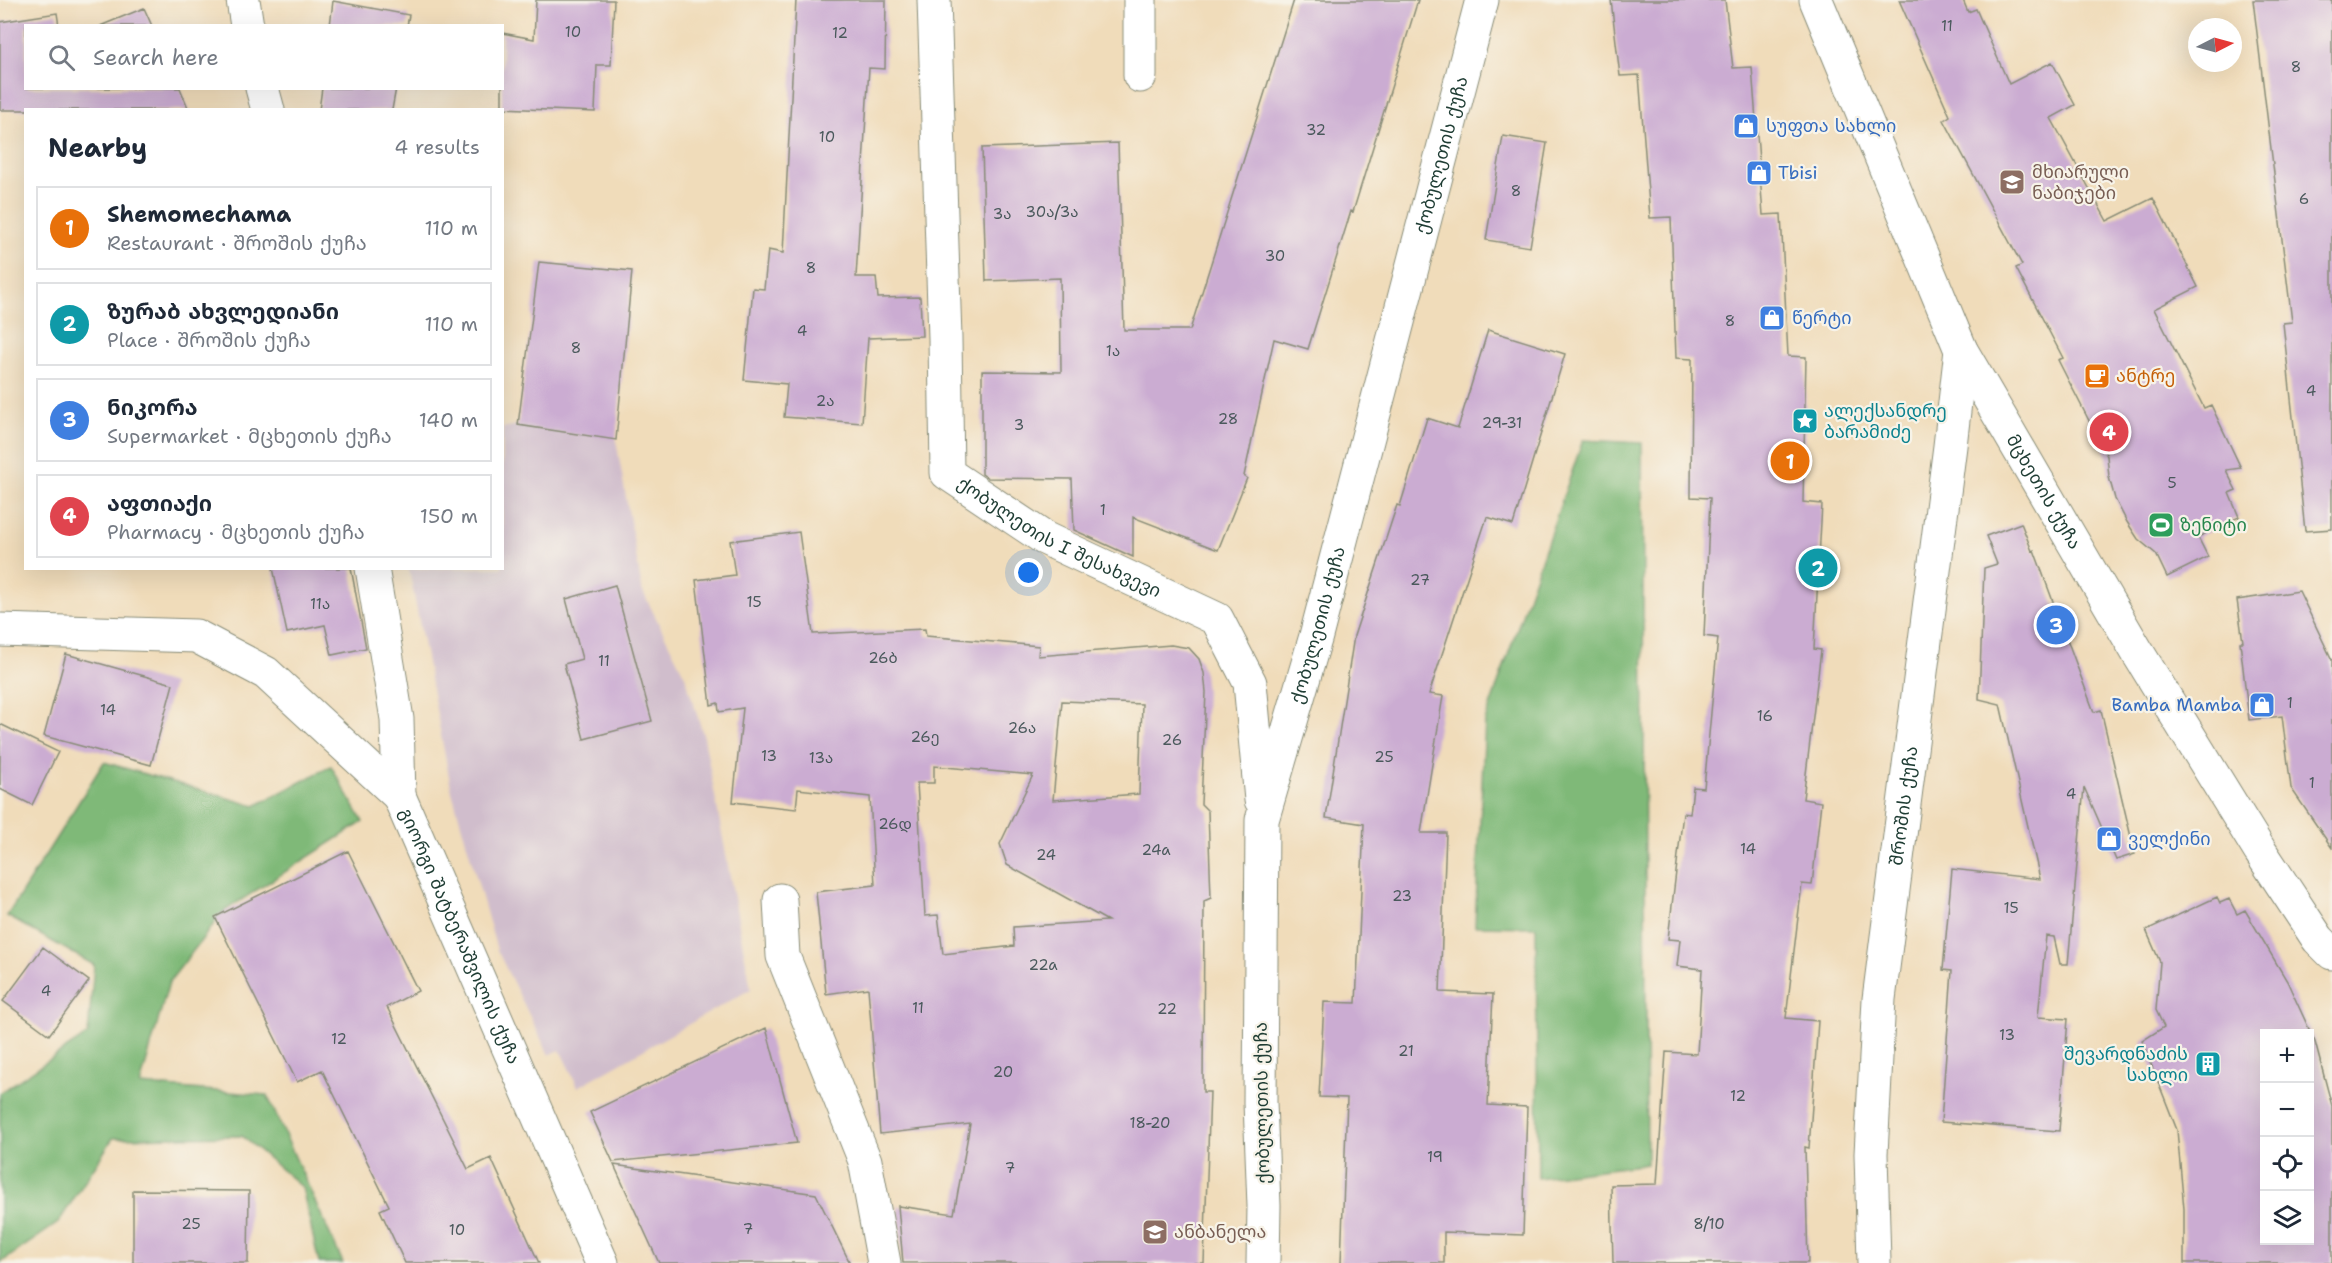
<!DOCTYPE html>
<html lang="en">
<head>
<meta charset="utf-8">
<style>
  :root { --surface:#fff; --page:#f2f2f3; --text:#1f2937; --muted:#747a83; --line:#e0e1e3; --accent:#111827 }
  body { margin:0; font-family:"Shantell Sans","Noto Sans Georgian",sans-serif; background:var(--page); color:var(--text) }
  .controls { position:absolute; right:18px; bottom:18px; display:grid; overflow:hidden; border-radius:0px; box-shadow:0 6px 24px #0002 }
  .controls button { width:54px; height:54px; display:grid; place-items:center; padding:0; border:0; border-bottom:2px solid var(--line); background:var(--surface); color:var(--text); font:30px sans-serif }
  .compass { position:absolute; left:2188px; top:18px; width:54px; height:54px; border-radius:50%; background:var(--surface); box-shadow:0 6px 24px #0002; rotate:84deg }
  .you { position:absolute; left:1029px; top:573px; width:21px; height:21px; margin:-15px; border:4px solid #fff; border-radius:50%; background:#1a73e8; box-shadow:0 0 0 9px #1a73e833 }
  .badge { display:grid; place-items:center; width:39px; height:39px; border-radius:50%; background:var(--accent); color:#fff; font-size:20px; font-weight:700 }
  .pin { position:absolute; translate:-50% -50%; border:3px solid #fff; box-shadow:0 2px 6px #0006 }
  .list { margin:0; padding:0; list-style:none }
  h2 { display:flex; justify-content:space-between; align-items:center; height:78px; margin:0; padding:0 24px; font-size:26px }
  h2 small { font-size:20px; font-weight:400; color:var(--muted) }
  .list li { display:grid; grid-template-columns:39px 1fr auto; gap:18px; align-items:center; box-sizing:border-box; height:84px; margin:0 12px 12px; padding:0 12px; border:2px solid var(--line); border-radius:0px }
  .list b { display:block; font-size:22px; white-space:nowrap }
  .list p { margin:0; font-size:20px; white-space:nowrap; color:var(--muted) }
  .list em { font-size:20px; font-style:normal; color:var(--muted) }
  .icon { flex:none; width:33px; height:33px; fill:none; stroke:currentColor; stroke-width:2; stroke-linecap:round; stroke-linejoin:round }
  .map { position:relative; flex:none; width:2332px; height:1263px; overflow:hidden }
  .search { position:absolute; background:var(--surface); box-shadow:0 6px 24px #0002; left:24px; top:24px; width:480px; height:66px; display:flex; align-items:center; gap:15px; box-sizing:border-box; padding:0 21px; border-radius:0px; color:var(--muted); font-size:22px }
  .panel { position:absolute; background:var(--surface); box-shadow:0 6px 24px #0002; left:24px; top:108px; width:480px; height:462px; border-radius:0px }
  .map>svg:first-child { display:block }
  .industrial { fill:#d0bdcc }
  .forest { fill:#7fb978; stroke:#4f7b56; stroke-width:1.5 }
  .building { fill:#cbacd2; fill-rule:evenodd }
  .lines { fill:none; stroke-linecap:round; stroke-linejoin:round }
  .street-casing { stroke:#888c77; stroke-width:35 }
  .street { stroke:#fff; stroke-width:33 }
  .labels { text-anchor:middle; stroke-width:4.5; stroke-linejoin:round; paint-order:stroke }
  .number-label { font-size:15px; fill:#4a595c }
  .shop-label { font-size:18px; fill:#366cbe; stroke:#f7f3e8; text-anchor:start }
  .street-label { font-size:18px; fill:#1f3d34; stroke:#f7f3e8 }
  .education-label { font-size:18px; fill:#785e54; stroke:#f7f3e8; text-anchor:start }
  .food-label { font-size:18px; fill:#c56008; stroke:#f7f3e8; text-anchor:start }
  .culture-label { font-size:18px; fill:#0d838f; stroke:#f7f3e8; text-anchor:start }
  .leisure-label { font-size:18px; fill:#27864d; stroke:#f7f3e8; text-anchor:start }
</style>
</head>
<body>
<div class="map">
<svg width="2332" height="1263" viewBox="0 0 2332 1263">
  <rect width="100%" height="100%" fill="#f7f3e8"/>
  <filter id="ink" filterUnits="userSpaceOnUse"><feTurbulence type="fractalNoise" baseFrequency=".0167" numOctaves="2"/><feDisplacementMap in="SourceGraphic" scale="12" xChannelSelector="R" yChannelSelector="G"/><feConvolveMatrix kernelMatrix="1 2 1 2 8 2 1 2 1" color-interpolation-filters="sRGB"/></filter>
  <filter id="wash" filterUnits="userSpaceOnUse"><feTurbulence type="fractalNoise" baseFrequency=".008" numOctaves="4" result="noise"/><feDisplacementMap in="SourceGraphic" scale="24" xChannelSelector="R" yChannelSelector="G"/><feGaussianBlur stdDeviation="1.35" result="paint"/><feColorMatrix in="noise" values="0 0 0 0 0 0 0 0 0 0 0 0 0 0 0 0 0 1.4 0 .05"/><feComposite in="paint" operator="in"/></filter>
  <g filter="url(#wash)">
    <rect width="100%" height="100%" fill="#f0dcba"/>
    <path class="industrial" d="M 518,425 L 616,440 L 642,590 L 685,676 L 704,737 L 751,989 L 578,1087 L 560,1050 L 549,1055 L 497,950 L 452,792 L 409,569 L 502,568 L 503,428 Z"/>
    <path class="forest" d="M 1583,440 L 1642,443 L 1647,1164 L 1538,1178 L 1536,927 L 1475,926 L 1485,721 Z
      M 104,762 L 255,806 L 331,766 L 363,822 L 224,911 L 169,982 L 140,1085 L 267,1095 L 343,1263 L 319,1263 L 302,1187 L 242,1136 L 113,1138 L 58,1223 L 0,1263 L 0,1093 L 88,1034 L 94,965 L 7,916 Z"/>
    <g id="blocks">
      <path class="building" d="M 536,0 L 614,0 L 611,65 L 597,65 L 595,112 L 502,108 L 502,33 L 534,39 Z
        M 796,0 L 886,0 L 885,69 L 869,68 L 856,277 L 876,277 L 878,298 L 920,297 L 922,336 L 868,338 L 862,423 L 784,417 L 787,384 L 744,380 L 753,288 L 764,289 L 768,250 L 783,253 Z
        M 1294,0 L 1418,0 L 1353,212 L 1351,211 L 1308,349 L 1274,339 L 1244,476 L 1247,478 L 1218,550 L 1133,517 L 1133,557 L 1074,530 L 1072,479 L 988,478 L 982,474 L 982,371 L 1061,372 L 1060,278 L 986,281 L 982,148 L 1118,143 L 1124,330 L 1190,330 Z
        M 1611,0 L 1725,0 L 1733,68 L 1752,67 L 1763,215 L 1781,214 L 1788,356 L 1806,357 L 1803,502 L 1822,504 L 1814,649 L 1821,650 L 1803,799 L 1821,802 L 1812,885 L 1802,884 L 1786,1018 L 1818,1021 L 1809,1148 L 1805,1147 L 1808,1263 L 1613,1263 L 1611,1185 L 1657,1184 L 1666,1052 L 1697,1054 L 1702,969 L 1677,966 L 1680,940 L 1668,939 L 1683,813 L 1690,814 L 1693,787 L 1704,788 L 1718,638 L 1704,636 L 1710,498 L 1691,497 L 1692,359 L 1676,358 L 1671,217 L 1650,218 L 1639,75 L 1620,76 Z
        M 1899,0 L 1963,0 L 1968,12 L 1976,9 L 2009,84 L 2052,62 L 2075,105 L 2051,118 L 2107,221 L 2153,198 L 2198,287 L 2154,309 L 2204,408 L 2211,405 L 2241,468 L 2226,470 L 2236,490 L 2229,493 L 2239,517 L 2198,537 L 2208,557 L 2167,577 L 2156,554 L 2138,539 L 2127,522 L 2115,499 L 2109,477 L 2107,456 L 2058,360 L 2063,358 L 2016,268 L 2022,265 L 1944,120 L 1950,116 Z
        M 2253,0 L 2332,0 L 2332,529 L 2305,531 L 2283,323 L 2292,322 Z
        M 333,1 L 409,15 L 407,26 L 330,26 Z
        M 144,8 L 152,26 L 100,26 Z
        M 57,13 L 59,26 L 26,26 L 26,88 L 180,88 L 189,110 L 0,110 L 0,22 Z
        M 322,88 L 396,88 L 392,110 L 319,110 Z
        M 1503,136 L 1547,143 L 1530,247 L 1486,240 Z
        M 539,262 L 632,271 L 616,440 L 518,425 Z
        M 1488,330 L 1565,354 L 1513,525 L 1487,517 L 1429,694 L 1443,696 L 1421,833 L 1446,833 L 1440,992 L 1493,994 L 1488,1105 L 1527,1107 L 1523,1235 L 1444,1232 L 1444,1263 L 1341,1263 L 1347,1098 L 1319,1097 L 1324,1002 L 1356,1003 L 1364,824 L 1326,818 L 1354,636 L 1397,505 L 1400,506 L 1427,418 L 1458,428 Z
        M 2021,523 L 2032,551 L 2034,550 L 2094,712 L 2101,710 L 2135,854 L 2116,860 L 2084,787 L 2068,964 L 2060,964 L 2054,937 L 2046,936 L 2038,1017 L 2068,1019 L 2059,1131 L 1941,1122 L 1952,971 L 1943,970 L 1952,869 L 2040,879 L 2000,704 L 1979,699 L 1984,568 L 1997,564 L 1986,536 Z
        M 799,532 L 813,634 L 925,629 L 926,636 L 1039,646 L 1038,656 L 1171,645 L 1189,648 L 1199,659 L 1204,673 L 1206,692 L 1201,804 L 1208,811 L 1211,898 L 1204,901 L 1203,1092 L 1210,1092 L 1204,1263 L 903,1263 L 898,1206 L 954,1214 L 970,1124 L 880,1134 L 868,988 L 826,994 L 816,892 L 875,885 L 870,797 L 798,789 L 796,809 L 733,802 L 743,708 L 719,712 L 718,703 L 711,705 L 696,580 L 735,575 L 730,541 ZM 1062,701 L 1142,704 L 1139,794 L 1053,800 ZM 934,766 L 1033,775 L 1000,844 L 1007,865 L 1108,921 L 1013,927 L 1014,946 L 943,954 L 938,915 L 925,916 L 917,783 L 934,783 Z
        M 273,568 L 351,568 L 366,648 L 332,655 L 325,625 L 287,633 Z
        M 615,585 L 652,721 L 584,739 L 564,664 L 582,659 L 566,599 Z
        M 2299,591 L 2332,660 L 2332,848 L 2291,788 L 2282,716 L 2249,720 L 2240,642 L 2243,642 L 2237,600 Z
        M 66,654 L 173,684 L 151,765 L 44,736 Z
        M 0,724 L 58,752 L 32,805 L 0,789 Z
        M 348,851 L 418,991 L 387,1007 L 468,1169 L 491,1158 L 539,1263 L 405,1263 L 380,1210 L 389,1206 L 322,1070 L 297,1082 L 215,917 Z
        M 2217,897 L 2220,903 L 2229,899 L 2237,914 L 2245,910 L 2287,981 L 2315,1042 L 2332,1106 L 2332,1263 L 2184,1263 L 2184,1209 L 2177,1130 L 2142,1041 L 2164,1027 L 2156,1010 L 2160,962 L 2146,930 ZM 2265,1034 L 2310,1034 L 2310,1240 L 2265,1240 Z
        M 43,947 L 89,981 L 49,1035 L 3,1001 Z
        M 766,1028 L 797,1143 L 613,1162 L 590,1112 Z
        M 614,1165 L 816,1194 L 850,1263 L 659,1263 Z
        M 133,1190 L 249,1191 L 248,1263 L 133,1263 Z"/>
    </g>
  </g>
  <g filter="url(#ink)">
    <use href="#blocks" fill-opacity="0" stroke="#888c77" stroke-width="1.5"/>
    <g class="lines">
      <g class="street-casing">
        <g id="street">
          <path d="M 243,0 L 247,26"/>
          <path id="s1" d="M 934,0 L 945,338 L 947,473 L 1044,538 L 1217,619 L 1250,683 L 1261,800"/>
          <path id="s2" d="M 1816,0 L 1961,350 L 2138,653 L 2260,851 L 2318,939 L 2332,953"/>
          <path d="M 1140,76 L 1140,0"/>
          <path d="M 262,88 L 268,110"/>
          <path d="M 372,568 L 397,719 L 399,796"/>
          <path id="s3" d="M 0,630 L 196,636 L 266,673 L 399,796 L 602,1263"/>
          <path d="M 780,900 L 783,956 L 865,1161 L 884,1263"/>
          <path id="s4" d="M 1263,1263 L 1264,1206 L 1260,1102 L 1262,820 L 1316,636 L 1482,0"/>
          <path id="s5" d="M 1874,1263 L 1871,1154 L 1879,999 L 1950,446 L 1961,350"/>
        </g>
      </g>
      <use href="#street" class="street"/>
    </g>
  </g>
  <defs>
    <g id="shop-square" transform="scale(1.35)"><rect x="-9" y="-9" width="18" height="18" rx="4" fill="#3f7fe0" stroke="#f7f3e8"/><path d="M-5-2.5h2.3a2.7 3.5 0 0 1 5.4 0H5L5.5 6h-11ZM-1.5-2.5h3a1.5 2.3 0 0 0-3 0Z" fill="#fff"/></g>
    <g id="school-square" transform="scale(1.35)"><rect x="-9" y="-9" width="18" height="18" rx="4" fill="#8d6e63" stroke="#f7f3e8"/><path d="M0-5L7-2L0 1L-7-2ZM-4 1L0 2.5L4 1V4Q0 6-4 4Z" fill="#fff"/></g>
    <g id="cafe-square" transform="scale(1.35)"><rect x="-9" y="-9" width="18" height="18" rx="4" fill="#e8710a" stroke="#f7f3e8"/><path d="M-5.5-4.5H6V0H3Q3 3.5 0 3.5H-2.5Q-5.5 3.5-5.5 0ZM3-3.2v2h1.7v-2ZM-6 4.5H4V6H-6Z" fill="#fff"/></g>
    <g id="sight-square" transform="scale(1.35)"><rect x="-9" y="-9" width="18" height="18" rx="4" fill="#0f9aa8" stroke="#f7f3e8"/><path d="M0-6L1.8-2.2L6-1.7L2.9 1.2L3.7 5.4L0 3.3L-3.7 5.4L-2.9 1.2L-6-1.7L-1.8-2.2Z" fill="#fff"/></g>
    <g id="stadium-square" transform="scale(1.35)"><rect x="-9" y="-9" width="18" height="18" rx="4" fill="#2e9e5b" stroke="#f7f3e8"/><path d="M0-5a6.5 5 0 1 0 0 10a6.5 5 0 1 0 0-10ZM-3.5-1.8h7v3.6h-7Z" fill="#fff"/></g>
    <g id="building-square" transform="scale(1.35)"><rect x="-9" y="-9" width="18" height="18" rx="4" fill="#0f9aa8" stroke="#f7f3e8"/><path d="M-4-6H4V6H1V3H-1V6H-4ZM-2.5-4.3h1.7v1.8h-1.7ZM.8-4.3h1.7v1.8H.8ZM-2.5-1h1.7V.8h-1.7ZM.8-1h1.7V.8H.8Z" fill="#fff"/></g>
  </defs>
  <g fill-rule="evenodd">
    <use href="#shop-square" x="1746" y="126"/>
    <use href="#shop-square" x="1759" y="173"/>
    <use href="#school-square" x="2012" y="182"/>
    <use href="#shop-square" x="1772" y="318"/>
    <use href="#cafe-square" x="2097" y="376"/>
    <use href="#sight-square" x="1805" y="421"/>
    <use href="#stadium-square" x="2161" y="525"/>
    <use href="#shop-square" x="2262" y="705"/>
    <use href="#shop-square" x="2109" y="839"/>
    <use href="#building-square" x="2208" y="1064"/>
    <use href="#school-square" x="1155" y="1232"/>
  </g>
  <g class="labels">
    <g class="number-label">
      <text x="1947" y="31">11</text>
      <text x="573" y="37">10</text>
      <text x="840" y="38">12</text>
      <text x="2296" y="72">8</text>
      <text x="1316" y="135">32</text>
      <text x="827" y="142">10</text>
      <text x="1516" y="196">8</text>
      <text x="2304" y="204">6</text>
      <text x="1052" y="217">30ა/3ა</text>
      <text x="1002" y="219">3ა</text>
      <text x="1275" y="261">30</text>
      <text x="811" y="273">8</text>
      <text x="1730" y="326">8</text>
      <text x="802" y="336">4</text>
      <text x="576" y="353">8</text>
      <text x="1113" y="356">1ა</text>
      <text x="2311" y="396">4</text>
      <text x="825" y="406">2ა</text>
      <text x="1228" y="424">28</text>
      <text x="1502" y="428">29-31</text>
      <text x="1019" y="430">3</text>
      <text x="2172" y="488">5</text>
      <text x="1103" y="515">1</text>
      <text x="1420" y="585">27</text>
      <text x="754" y="607">15</text>
      <text x="320" y="609">11ა</text>
      <text x="883" y="663">26ბ</text>
      <text x="604" y="666">11</text>
      <text x="2290" y="708">1</text>
      <text x="108" y="715">14</text>
      <text x="1765" y="721">16</text>
      <text x="1022" y="733">26ა</text>
      <text x="925" y="742">26ე</text>
      <text x="1172" y="745">26</text>
      <text x="769" y="761">13</text>
      <text x="1384" y="762">25</text>
      <text x="821" y="763">13ა</text>
      <text x="2312" y="788">1</text>
      <text x="2071" y="799">4</text>
      <text x="895" y="829">26დ</text>
      <text x="1748" y="854">14</text>
      <text x="1156" y="855">24a</text>
      <text x="1046" y="860">24</text>
      <text x="1402" y="901">23</text>
      <text x="2011" y="913">15</text>
      <text x="1043" y="970">22a</text>
      <text x="46" y="996">4</text>
      <text x="918" y="1013">11</text>
      <text x="1167" y="1014">22</text>
      <text x="2007" y="1040">13</text>
      <text x="339" y="1044">12</text>
      <text x="1406" y="1056">21</text>
      <text x="1003" y="1077">20</text>
      <text x="1738" y="1101">12</text>
      <text x="1150" y="1128">18-20</text>
      <text x="1435" y="1162">19</text>
      <text x="1010" y="1173">7</text>
      <text x="191" y="1229">25</text>
      <text x="1709" y="1229">8/10</text>
      <text x="748" y="1234">7</text>
      <text x="457" y="1235">10</text>
    </g>
    <g class="shop-label">
      <text x="1766" y="132">სუფთა სახლი</text>
      <text x="1778" y="179">Tbisi</text>
      <text x="1792" y="324">წერტი</text>
      <text x="2242" y="711" text-anchor="end">Bamba Mamba</text>
      <text x="2128" y="845">ველქინი</text>
    </g>
    <g class="street-label">
      <text dy="6" stroke="none"><textPath href="#s4" startOffset="1132">ქობულეთის ქუჩა</textPath></text>
      <text dy="6" stroke="none"><textPath href="#s2" startOffset="543">მცხეთის ქუჩა</textPath></text>
      <text dy="6" stroke="none"><textPath href="#s1" startOffset="603">ქობულეთის I შესახვევი</textPath></text>
      <text dy="6" stroke="none"><textPath href="#s4" startOffset="646">ქობულეთის ქუჩა</textPath></text>
      <text dy="6" stroke="none"><textPath href="#s5" startOffset="459">შროშის ქუჩა</textPath></text>
      <text dy="6" stroke="none"><textPath href="#s3" startOffset="609">გიორგი შატბერაშვილის ქუჩა</textPath></text>
      <text transform="translate(1262 1103) rotate(-91)" y="6">ქობულეთის ქუჩა</text>
    </g>
    <g class="education-label">
      <text x="2032" y="178">მხიარული<tspan x="2032" dy="21">ნაბიჯები</tspan></text>
      <text x="1174" y="1238">ანბანელა</text>
    </g>
    <g class="food-label">
      <text x="2116" y="382">ანტრე</text>
    </g>
    <g class="culture-label">
      <text x="1824" y="417">ალექსანდრე<tspan x="1824" dy="21">ბარამიძე</tspan></text>
      <text x="2188" y="1060" text-anchor="end">შევარდნაძის<tspan x="2188" dy="21">სახლი</tspan></text>
    </g>
    <g class="leisure-label">
      <text x="2180" y="531">ზენიტი</text>
    </g>
  </g>
</svg>
<div class="controls">
<button>+</button>
<button>−</button>
<button><svg class="icon" aria-label="locate" viewBox="0 0 24 24"><circle cx="12" cy="12" r="6"/><path d="M12 2v4M12 18v4M2 12h4M18 12h4"/></svg></button>
<button><svg class="icon" aria-label="layers" viewBox="0 0 24 24"><path d="M12 4l9 5-9 5-9-5zM3 14l9 5 9-5"/></svg></button>
</div>
<svg class="compass" viewBox="-18 -18 36 36"><path d="M0-13l5 13h-10z" fill="#e53935"/><path d="M0 13l5-13h-10z" fill="#747a83"/></svg>
<div class="you"></div>
<div class="pin badge" style="left:1790px;top:461px;background:#e8710a">1</div>
<div class="pin badge" style="left:1818px;top:568px;background:#0f9aa8">2</div>
<div class="pin badge" style="left:2056px;top:625px;background:#3f7fe0">3</div>
<div class="pin badge" style="left:2109px;top:432px;background:#e0444e">4</div>
<div class="search"><svg class="icon" aria-label="search" viewBox="0 0 24 24"><circle cx="10" cy="10" r="6"/><path d="M15 15l6 6"/></svg>Search here</div>
<section class="panel">
<h2>Nearby<small>4 results</small></h2>
<ul class="list">
<li><span class="badge" style="background:#e8710a">1</span><div><b>Shemomechama</b><p>Restaurant · შროშის ქუჩა</p></div><em>110 m</em></li>
<li><span class="badge" style="background:#0f9aa8">2</span><div><b>ზურაბ ახვლედიანი</b><p>Place · შროშის ქუჩა</p></div><em>110 m</em></li>
<li><span class="badge" style="background:#3f7fe0">3</span><div><b>ნიკორა</b><p>Supermarket · მცხეთის ქუჩა</p></div><em>140 m</em></li>
<li><span class="badge" style="background:#e0444e">4</span><div><b>აფთიაქი</b><p>Pharmacy · მცხეთის ქუჩა</p></div><em>150 m</em></li>
</ul>
</section>
</div>
</body>
</html>
